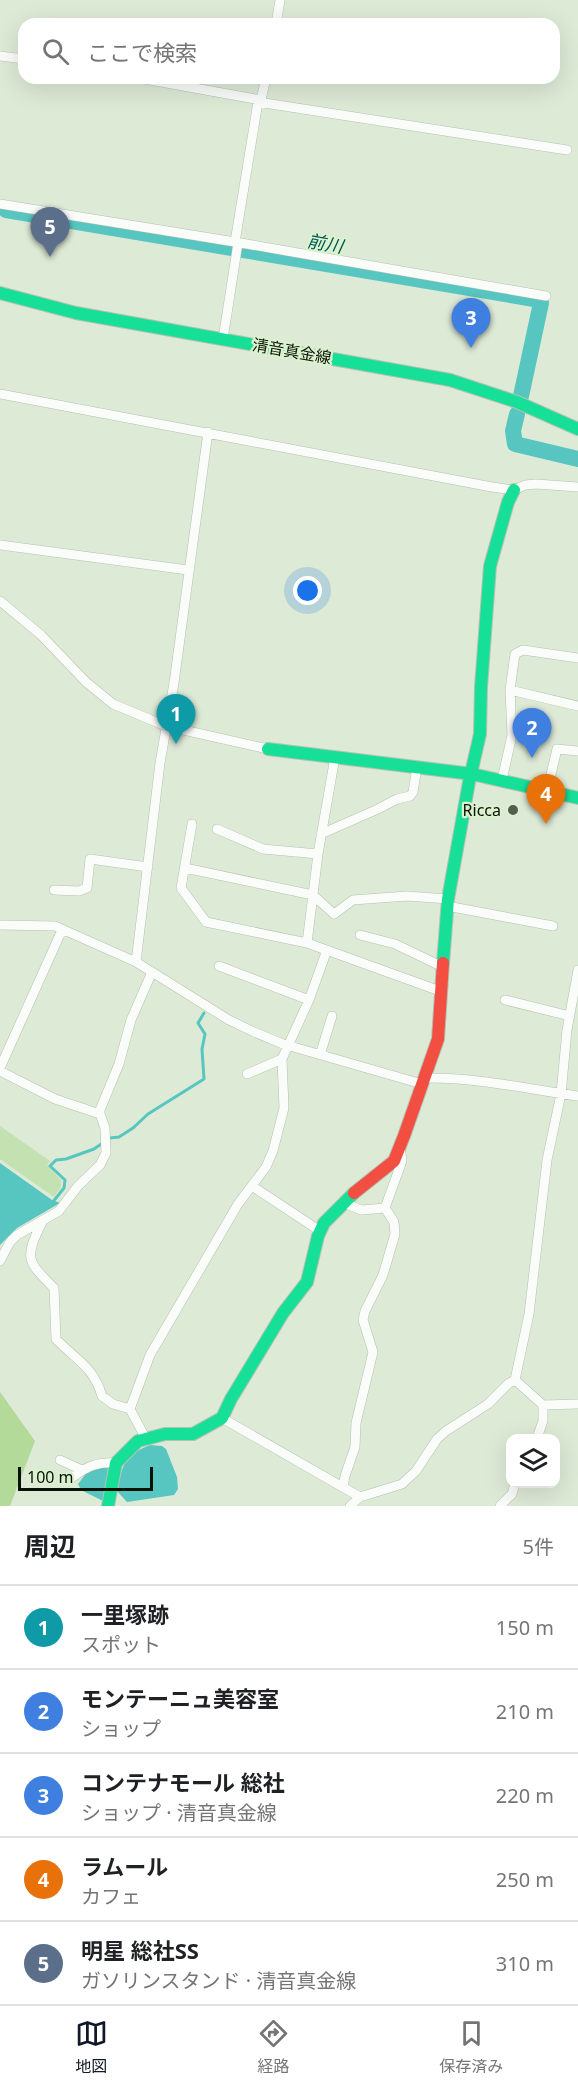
<!DOCTYPE html>
<html lang="ja">
<head>
<meta charset="utf-8">
<style>
  :root { --surface:#fff; --page:#f2f2f2; --text:#202124; --muted:#757577; --line:#e0e0e0; --accent:#111827 }
  body { margin:0; font-family:"Noto Sans","Noto Sans JP",sans-serif; background:var(--page); color:var(--text) }
  .controls { position:absolute; right:18px; bottom:18px; display:grid; overflow:hidden; border-radius:12px; box-shadow:0 6px 24px #0002 }
  .controls button { width:54px; height:54px; display:grid; place-items:center; padding:0; border:0; border-bottom:2px solid var(--line); background:var(--surface); color:var(--text); font:30px sans-serif }
  .scale { position:absolute; left:18px; bottom:15px; width:135px; box-sizing:border-box; padding-left:6px; border:3px solid #0a1106; border-top:0; font-size:16px; line-height:21px; white-space:nowrap; color:#0a1106; -webkit-text-stroke:4px #dbf2ce; paint-order:stroke }
  .you { position:absolute; left:308px; top:591px; width:21px; height:21px; margin:-15px; border:4px solid #fff; border-radius:50%; background:#1a73e8; box-shadow:0 0 0 9px #1a73e833 }
  .badge { display:grid; place-items:center; width:39px; height:39px; border-radius:50%; background:var(--accent); color:#fff; font-size:20px; font-weight:700 }
  .pin { position:absolute; translate:-50% -50px; filter:drop-shadow(0 2px 3px #0008) }
  .pin::after { content:''; position:absolute; top:32px; width:21px; height:18px; background:inherit; clip-path:polygon(0 0,100% 0,50% 100%) }
  .list { margin:0; padding:0; list-style:none }
  h2 { display:flex; justify-content:space-between; align-items:center; height:78px; margin:0; padding:0 24px; font-size:26px }
  h2 small { font-size:20px; font-weight:400; color:var(--muted) }
  .list li { display:grid; grid-template-columns:39px 1fr auto; gap:18px; align-items:center; box-sizing:border-box; height:84px; padding:0 24px; border-top:2px solid var(--line) }
  .list b { display:block; font-size:22px; white-space:nowrap }
  .list p { margin:0; font-size:20px; white-space:nowrap; color:var(--muted) }
  .list em { font-size:20px; font-style:normal; color:var(--muted) }
  .icon { flex:none; width:33px; height:33px; fill:none; stroke:currentColor; stroke-width:2; stroke-linecap:round; stroke-linejoin:round }
  .map { position:relative; flex:none; width:578px; height:1506px; overflow:hidden }
  .search { position:absolute; background:var(--surface); box-shadow:0 6px 24px #0002; left:18px; right:18px; top:18px; height:66px; display:flex; align-items:center; gap:15px; box-sizing:border-box; padding:0 21px; border-radius:18px; color:var(--muted); font-size:22px }
  .sheet { height:498px; background:var(--surface) }
  nav { display:flex; justify-content:space-around; align-items:center; box-sizing:border-box; height:84px; border-top:2px solid var(--line); background:var(--surface); font-size:16px; color:var(--muted) }
  nav a { display:grid; justify-items:center; gap:3px }
  nav .on { color:var(--accent) }
  .map>svg:first-child { display:block }
  .green { fill:#c3e1b1 }
  .forest { fill:#b4da9a }
  .water { fill:#57c6c0 }
  .lines { fill:none; stroke-linecap:round; stroke-linejoin:round }
  .stream { stroke:#57c6c0; stroke-width:3 }
  .river { stroke:#57c6c0; stroke-width:16 }
  .street-casing { stroke:#b6c0b1; stroke-width:10 }
  .fast-casing { stroke:#b6c0b1; stroke-width:14 }
  .jam-casing { stroke:#b6c0b1; stroke-width:14 }
  .street { stroke:#fafcf9; stroke-width:9 }
  .fast { stroke:#16e098; stroke-width:12 }
  .jam { stroke:#f24e42; stroke-width:12 }
  .poi-dot { fill:#545d4f; stroke:#dbf2ce; stroke-width:2 }
  .labels { text-anchor:middle; stroke-width:4.5; stroke-linejoin:round; paint-order:stroke }
  .street-label { font-size:16px; fill:#0a1106; stroke:#dbf2ce }
  .poi-label { font-size:16px; fill:#0a1106; stroke:#dbf2ce; text-anchor:end }
  .water-label { font-size:18px; font-style:italic; fill:#005656; stroke:#dbf2ce }
</style>
</head>
<body>
<div class="map">
<svg width="578" height="1506" viewBox="0 0 578 1506">
  <rect width="100%" height="100%" fill="#ddead6"/>
  <path class="green" d="M 0,1126 L 50,1161 L 47,1165 L 61,1180 L 61,1187 L 54,1197 L 0,1159 Z"/>
  <path class="forest" d="M 0,1392 L 35,1441 L 10,1506 L 0,1506 Z"/>
  <path class="water" d="M 0,1163 L 52,1200 L 60,1203 L 17,1228 L 0,1245 Z
    M 150,1445 L 162,1446 L 166,1449 L 177,1477 L 178,1489 L 174,1495 L 127,1502 L 117,1491 C 123,1464 123,1456 150,1445 Z
    M 104,1465 L 108,1468 L 105,1502 L 81,1490 L 78,1484 L 87,1472 Z"/>
  <g class="lines">
    <path class="stream" d="M 52,1203 L 64,1188 L 65,1180 L 50,1166 L 56,1160 L 66,1159 L 94,1149 L 110,1138 L 119,1137 L 133,1128 L 148,1114 L 204,1079 L 202,1049 L 205,1034 L 198,1023 L 204,1013"/>
    <path class="river" d="M 6,210 L 540,300 L 541,303 L 521,396
      M 517,414 L 513,431 L 515,444 L 578,459"/>
    <g class="street-casing">
      <path id="street" d="M 276,24 L 280,0
        M 0,56 L 24,59
        M 139,78 L 261,100
        M 258,102 L 567,150
        M 0,204 L 235,242 L 546,296
        M 235,242 L 258,102 L 261,100 L 266,78
        M 223,339 L 238,243
        M 0,394 L 492,487 L 514,490 L 525,485 L 536,484 L 578,487
        M 0,545 L 188,570
        M 0,601 L 41,635 L 86,682 L 113,704 L 166,726 L 268,749
        M 510,690 L 578,706
        M 502,780 L 512,735 L 510,690 L 515,654 L 523,650 L 578,658
        M 547,791 L 557,749 L 578,751
        M 192,824 L 181,888 L 206,922 L 307,943 L 440,991
        M 217,829 L 263,849 L 318,854
        M 321,834 L 378,809 L 397,799 L 410,796 L 413,792 L 417,767
        M 185,868 L 313,895 L 334,914 L 353,900 L 407,896 L 448,899
        M 54,890 L 79,891 L 87,888 L 90,859 L 148,867
        M 447,906 L 553,926
        M 0,925 L 55,926 L 136,962 L 229,1020 L 254,1032 L 283,1044 L 422,1084
        M 360,935 L 395,944 L 443,967
        M 307,943 L 318,854 L 335,757
        M 136,962 L 160,763 L 174,683 L 208,432
        M 309,1000 L 327,950
        M 505,1000 L 570,1016
        M 320,1055 L 332,1016
        M 0,1068 L 62,930
        M 0,1071 L 55,1099 L 100,1114
        M 247,1074 L 282,1059
        M 424,1078 C 476,1077 527,1089 578,1096
        M 252,1186 L 320,1231
        M 344,1203 L 361,1210 L 385,1208
        M 42,1222 C 24,1259 27,1261 54,1288 L 56,1339 C 77,1361 93,1366 102,1396 L 113,1404 L 130,1409 L 146,1439
        M 0,1261 L 10,1242 L 17,1235 L 59,1211 L 78,1186 L 100,1165 L 106,1153 L 105,1128 L 100,1114 L 100,1110 L 119,1064 L 131,1020 L 152,972
        M 515,1380 L 529,1314 L 547,1160 L 561,1094 L 567,1030 L 578,970
        M 515,1380 L 543,1405 L 578,1404
        M 130,1409 L 150,1355 L 238,1204 L 266,1167 L 273,1151 L 284,1108 L 282,1059 L 309,1000 L 219,966
        M 222,1418 L 360,1497
        M 537,1438 L 543,1421 L 543,1405
        M 60,1460 L 82,1470
        M 73,1477 C 87,1466 98,1462 116,1463
        M 343,1487 L 345,1476 L 355,1447 L 356,1423 L 373,1352 L 363,1320 L 365,1311 L 383,1275 L 395,1234 L 394,1222 L 385,1208 L 402,1161 L 400,1147
        M 350,1506 L 360,1497 L 402,1484 L 416,1471 L 437,1439 L 446,1431 L 488,1404 L 509,1383 L 515,1380
        M 500,1506 L 512,1494 L 515,1484"/>
    </g>
    <g class="fast-casing">
      <path id="fast" d="M 0,293 L 76,313 L 450,380 L 517,402 L 578,429
        M 268,749 L 472,774 L 578,798
        M 443,963 L 448,899 L 469,782 L 480,734 L 481,687 L 490,566 L 508,502 L 514,490
        M 108,1506 L 116,1463 L 138,1441 L 165,1434 L 193,1434 L 222,1418 L 231,1399 L 283,1313 L 307,1282 L 318,1236 L 324,1223 L 354,1193"/>
    </g>
    <g class="jam-casing">
      <path id="jam" d="M 354,1193 L 394,1161 L 404,1136 L 438,1039 L 443,963"/>
    </g>
    <use href="#street" class="street"/>
    <use href="#fast" class="fast"/>
    <use href="#jam" class="jam"/>
  </g>
  <circle class="poi-dot" cx="513" cy="810" r="6"/>
  <g class="labels">
    <g class="street-label">
      <text transform="translate(292 351) rotate(10)" y="6">清音真金線</text>
    </g>
    <g class="poi-label">
      <text x="501" y="816">Ricca</text>
    </g>
    <g class="water-label">
      <text transform="translate(325 244) rotate(10)" y="6">前川</text>
    </g>
  </g>
</svg>
<div class="controls">
<button><svg class="icon" aria-label="layers" viewBox="0 0 24 24"><path d="M12 4l9 5-9 5-9-5zM3 14l9 5 9-5"/></svg></button>
</div>
<div class="scale">100 m</div>
<div class="you"></div>
<div class="pin badge" style="left:176px;top:744px;background:#0f9aa8">1</div>
<div class="pin badge" style="left:532px;top:758px;background:#3f7fe0">2</div>
<div class="pin badge" style="left:471px;top:348px;background:#3f7fe0">3</div>
<div class="pin badge" style="left:546px;top:824px;background:#e8710a">4</div>
<div class="pin badge" style="left:50px;top:257px;background:#5c6f8a">5</div>
<div class="search"><svg class="icon" aria-label="search" viewBox="0 0 24 24"><circle cx="10" cy="10" r="6"/><path d="M15 15l6 6"/></svg>ここで検索</div>
</div>
<section class="sheet">
<h2>周辺<small>5件</small></h2>
<ul class="list">
<li><span class="badge" style="background:#0f9aa8">1</span><div><b>一里塚跡</b><p>スポット</p></div><em>150 m</em></li>
<li><span class="badge" style="background:#3f7fe0">2</span><div><b>モンテーニュ美容室</b><p>ショップ</p></div><em>210 m</em></li>
<li><span class="badge" style="background:#3f7fe0">3</span><div><b>コンテナモール 総社</b><p>ショップ · 清音真金線</p></div><em>220 m</em></li>
<li><span class="badge" style="background:#e8710a">4</span><div><b>ラムール</b><p>カフェ</p></div><em>250 m</em></li>
<li><span class="badge" style="background:#5c6f8a">5</span><div><b>明星 総社SS</b><p>ガソリンスタンド · 清音真金線</p></div><em>310 m</em></li>
</ul>
</section>
<nav>
<a class="on"><svg class="icon" aria-label="map" viewBox="0 0 24 24"><path d="M3 6l6-2 6 2 6-2v14l-6 2-6-2-6 2zM9 4v14M15 6v14"/></svg>地図</a>
<a><svg class="icon" aria-label="directions" viewBox="0 0 24 24"><path d="M12 3l9 9-9 9-9-9zM9 14v-3h6M13 9l2 2-2 2"/></svg>経路</a>
<a><svg class="icon" aria-label="saved" viewBox="0 0 24 24"><path d="M7 4h10v16l-5-4-5 4z"/></svg>保存済み</a>
</nav>
</body>
</html>
